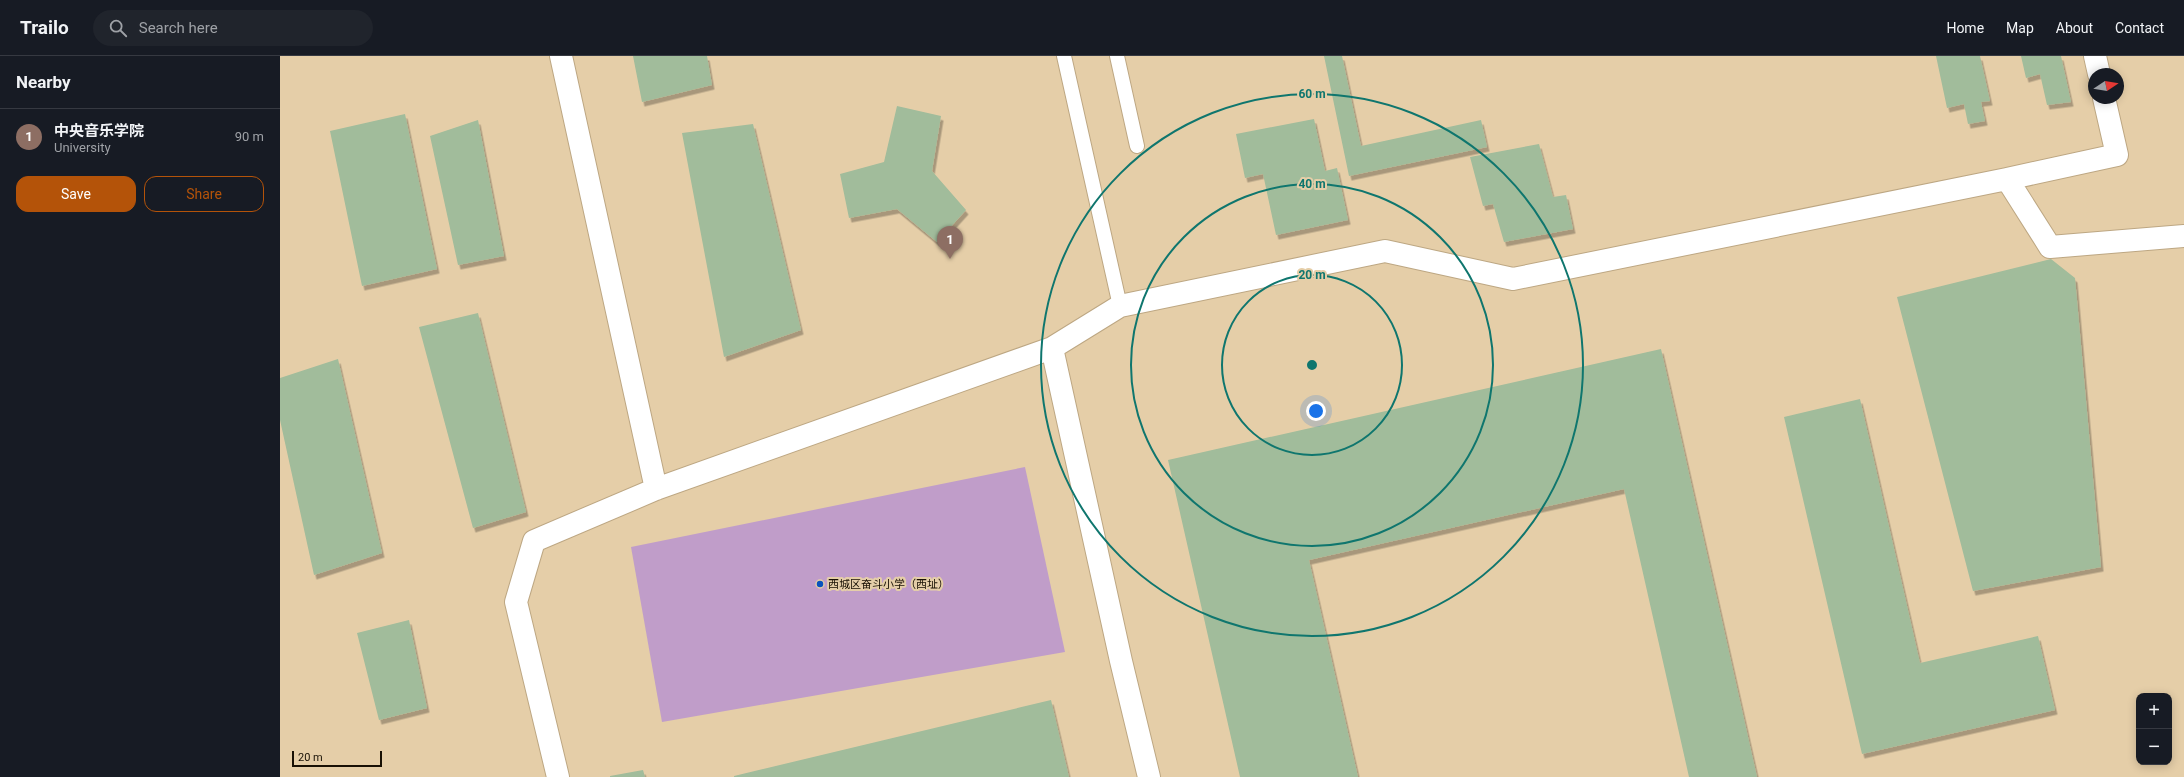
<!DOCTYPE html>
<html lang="en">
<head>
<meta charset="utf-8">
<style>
  :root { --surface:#171b24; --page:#20242c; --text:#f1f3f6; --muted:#9ea1a6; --line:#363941; --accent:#b45309 }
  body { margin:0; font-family:Roboto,"Noto Sans SC",sans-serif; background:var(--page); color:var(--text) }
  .controls { position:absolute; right:12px; bottom:12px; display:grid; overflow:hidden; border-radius:8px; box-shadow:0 2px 10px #0003 }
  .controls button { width:36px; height:36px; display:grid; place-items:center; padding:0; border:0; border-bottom:1px solid var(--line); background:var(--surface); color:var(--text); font:20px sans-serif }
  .compass { position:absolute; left:1808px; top:12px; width:36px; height:36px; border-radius:50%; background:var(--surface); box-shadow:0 2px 10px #0003; rotate:78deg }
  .scale { position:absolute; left:12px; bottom:10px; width:90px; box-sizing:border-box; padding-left:4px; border:2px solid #181004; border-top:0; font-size:11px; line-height:14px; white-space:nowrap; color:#181004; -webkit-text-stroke:3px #e5cea8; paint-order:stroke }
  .you { position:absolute; left:1036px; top:355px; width:14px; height:14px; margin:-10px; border:3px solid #fff; border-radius:50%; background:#1a73e8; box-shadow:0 0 0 6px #1a73e833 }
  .badge { display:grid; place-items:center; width:26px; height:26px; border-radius:50%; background:var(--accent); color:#fff; font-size:13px; font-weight:700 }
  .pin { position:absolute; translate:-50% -33px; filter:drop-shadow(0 1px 2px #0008) }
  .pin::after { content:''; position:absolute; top:21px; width:14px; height:12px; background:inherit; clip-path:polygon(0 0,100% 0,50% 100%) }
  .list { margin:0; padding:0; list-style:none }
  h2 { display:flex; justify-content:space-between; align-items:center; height:52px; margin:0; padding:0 16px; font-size:17px }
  h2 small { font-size:13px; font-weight:400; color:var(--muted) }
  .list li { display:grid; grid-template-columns:26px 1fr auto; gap:12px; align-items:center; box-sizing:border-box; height:56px; padding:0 16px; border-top:1px solid var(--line) }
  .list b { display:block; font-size:15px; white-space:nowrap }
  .list p { margin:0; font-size:13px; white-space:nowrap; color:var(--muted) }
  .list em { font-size:13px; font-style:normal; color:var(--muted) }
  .actions { display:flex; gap:8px; padding:12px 16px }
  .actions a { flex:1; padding:9px 0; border:1px solid var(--accent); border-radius:12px; text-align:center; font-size:14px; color:var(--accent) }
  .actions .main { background:var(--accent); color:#fff }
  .icon { flex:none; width:22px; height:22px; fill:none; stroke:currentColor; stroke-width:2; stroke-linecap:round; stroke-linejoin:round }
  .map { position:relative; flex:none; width:1904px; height:721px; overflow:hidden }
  header { display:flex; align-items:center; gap:24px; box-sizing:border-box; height:56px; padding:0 20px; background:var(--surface); border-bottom:1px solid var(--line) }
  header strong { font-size:19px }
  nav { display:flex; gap:22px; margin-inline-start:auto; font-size:14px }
  .search { width:280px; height:36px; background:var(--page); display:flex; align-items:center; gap:10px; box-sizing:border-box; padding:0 14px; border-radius:22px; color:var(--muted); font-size:15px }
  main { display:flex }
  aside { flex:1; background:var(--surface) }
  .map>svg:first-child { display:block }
  .green { fill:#c09dc9 }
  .building { fill:#a1bc9b; filter:url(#shadow) }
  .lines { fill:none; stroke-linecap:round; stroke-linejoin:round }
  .lane-casing { stroke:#bda783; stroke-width:16 }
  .street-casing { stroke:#bda783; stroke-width:24 }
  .lane { stroke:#fff; stroke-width:14 }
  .street { stroke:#fff; stroke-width:22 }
  .ring { fill:none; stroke:#0f766e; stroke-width:2 }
  .poi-dot { fill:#0a53bd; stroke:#e5cea8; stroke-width:1.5 }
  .labels { text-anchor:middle; stroke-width:4; stroke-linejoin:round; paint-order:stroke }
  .poi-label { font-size:11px; fill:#181004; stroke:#e5cea8; text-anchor:start }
  .centre { fill:#0f766e; stroke:#e5cea8; stroke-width:2 }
  .ring-label { font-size:12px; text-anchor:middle; font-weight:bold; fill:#0f766e; stroke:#e5cea8; stroke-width:4; stroke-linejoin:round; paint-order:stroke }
</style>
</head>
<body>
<header>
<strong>Trailo</strong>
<div class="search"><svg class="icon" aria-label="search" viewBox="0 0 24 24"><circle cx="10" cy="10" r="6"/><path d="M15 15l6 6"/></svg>Search here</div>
<nav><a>Home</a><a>Map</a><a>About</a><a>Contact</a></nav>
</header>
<main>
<aside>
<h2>Nearby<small></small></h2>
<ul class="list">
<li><span class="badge" style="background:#8d6e63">1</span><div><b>中央音乐学院</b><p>University</p></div><em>90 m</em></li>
</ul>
<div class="actions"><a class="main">Save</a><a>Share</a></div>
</aside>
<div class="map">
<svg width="1904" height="721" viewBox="0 0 1904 721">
  <defs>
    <filter id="shadow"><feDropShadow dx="2.5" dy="4.5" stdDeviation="0" flood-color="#0004"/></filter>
  </defs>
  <rect width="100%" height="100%" fill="#e5cea8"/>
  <path class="green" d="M 745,411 L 785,596 L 382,666 L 351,491 Z"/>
  <path class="building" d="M 353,0 L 427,0 L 432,29 L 362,46 Z
    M 1044,0 L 1062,0 L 1081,90 L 1201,64 L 1207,91 L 1069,120 Z
    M 1656,0 L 1700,0 L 1710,45 L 1701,46 L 1705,65 L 1688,68 L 1684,48 L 1667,52 Z
    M 1741,0 L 1781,0 L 1791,46 L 1767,49 L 1760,18 L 1746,22 Z
    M 617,50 L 661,60 L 652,115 L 686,154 L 657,186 L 617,153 L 569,162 L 560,118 L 604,106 Z
    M 125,58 L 157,213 L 82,230 L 50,75 Z
    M 1034,63 L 1045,115 L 1057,112 L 1068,164 L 996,179 L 983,118 L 965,122 L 956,78 Z
    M 198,64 L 224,200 L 178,209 L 150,80 Z
    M 473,68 L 521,274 L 444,301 L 402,77 Z
    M 1259,88 L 1273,141 L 1286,139 L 1293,173 L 1224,186 L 1213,148 L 1203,150 L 1190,101 Z
    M 1771,203 L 1795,222 L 1821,511 L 1693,535 L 1617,241 Z
    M 198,257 L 246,456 L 193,472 L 139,271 Z
    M 1381,293 L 1477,721 L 1409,721 L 1344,433 L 1029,504 L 1078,721 L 960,721 L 888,404 Z
    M 58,303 L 102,497 L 34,519 L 0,364 L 0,322 Z
    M 1580,343 L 1640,607 L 1758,580 L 1775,654 L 1582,698 L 1504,361 Z
    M 129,564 L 147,652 L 99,664 L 77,577 Z
    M 771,644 L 789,721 L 454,721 L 454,720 Z
    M 363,714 L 365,721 L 330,721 L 330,720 Z"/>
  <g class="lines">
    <g class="lane-casing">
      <path id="lane" d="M 784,0 L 840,250
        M 837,0 L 857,90"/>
    </g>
    <g class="street-casing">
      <path id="street" d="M 281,0 L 376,433
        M 1815,0 L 1819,18
        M 1824,42 L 1837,99 L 1727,123 L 1770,191 L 1904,180
        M 772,292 L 841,605 L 869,721
        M 278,721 L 236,546 L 254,485 L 376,433 L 772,292 L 840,250 L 1105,195 L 1233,223 L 1727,123"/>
    </g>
    <use href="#lane" class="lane"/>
    <use href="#street" class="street"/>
  </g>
  <g class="ring">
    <circle cx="1032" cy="309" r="90"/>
    <circle cx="1032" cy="309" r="181"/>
    <circle cx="1032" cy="309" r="271"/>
  </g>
  <circle class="poi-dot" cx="540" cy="528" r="4"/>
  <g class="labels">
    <g class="poi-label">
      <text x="548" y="532">西城区奋斗小学（西址）</text>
    </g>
  </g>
  <circle cx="1032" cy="309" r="6" class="centre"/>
  <g class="ring-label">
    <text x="1032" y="42">60 m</text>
    <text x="1032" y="132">40 m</text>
    <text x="1032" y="223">20 m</text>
  </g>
</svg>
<div class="controls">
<button>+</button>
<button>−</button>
</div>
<svg class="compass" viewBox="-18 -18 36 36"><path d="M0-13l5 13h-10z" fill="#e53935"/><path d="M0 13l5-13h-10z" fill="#9ea1a6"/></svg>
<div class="scale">20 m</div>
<div class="you"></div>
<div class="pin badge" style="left:670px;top:203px;background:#8d6e63">1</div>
</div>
</main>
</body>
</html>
